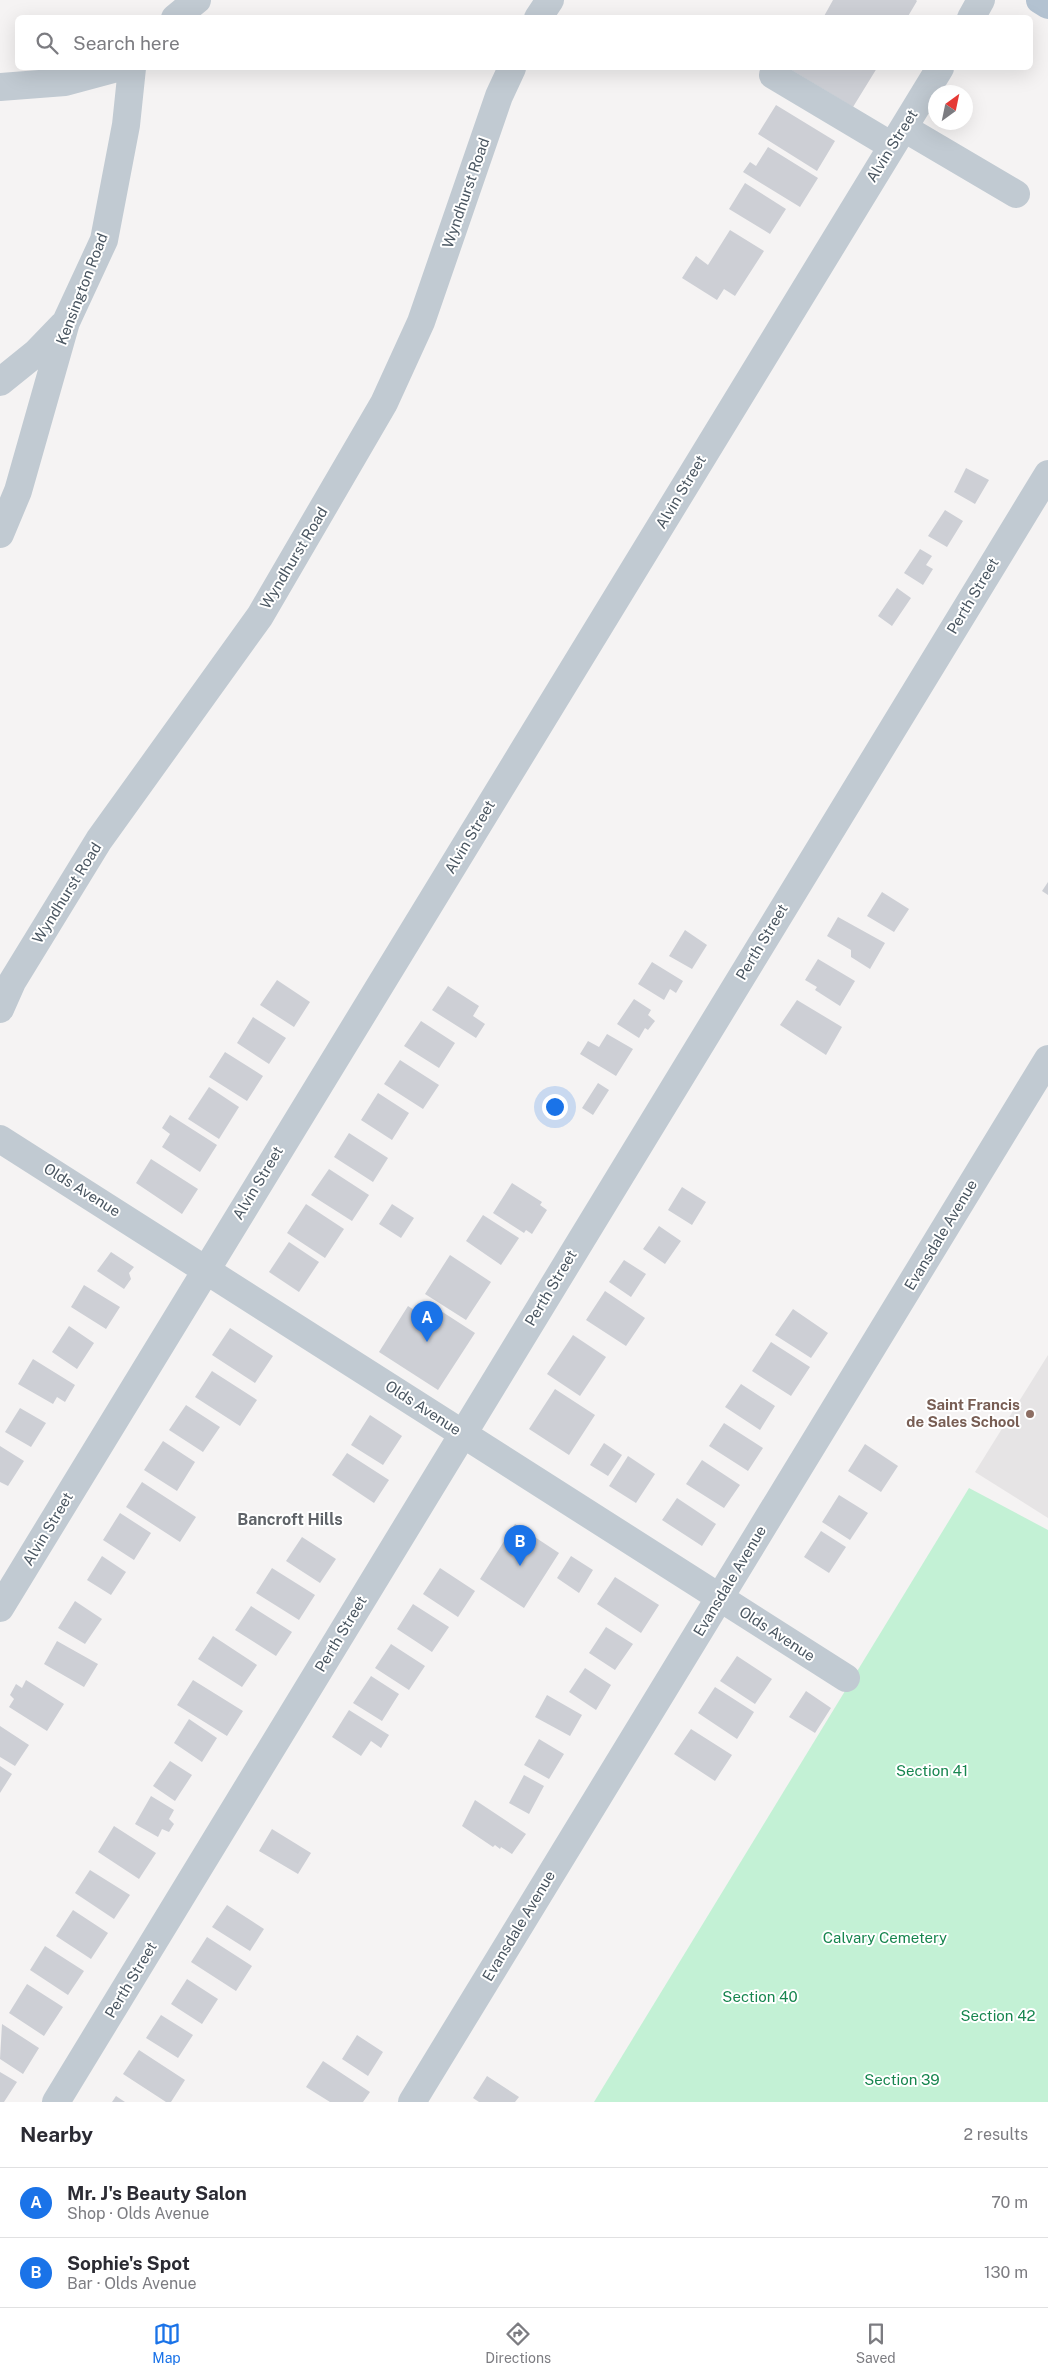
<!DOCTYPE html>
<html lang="en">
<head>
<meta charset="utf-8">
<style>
  :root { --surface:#fff; --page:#f7f7f7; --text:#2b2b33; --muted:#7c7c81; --line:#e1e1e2; --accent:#1a73e8 }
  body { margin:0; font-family:"Public Sans",sans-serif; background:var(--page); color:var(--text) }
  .compass { position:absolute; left:928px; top:85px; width:45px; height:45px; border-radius:50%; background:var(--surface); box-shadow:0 5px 20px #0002; rotate:33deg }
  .you { position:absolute; left:554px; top:1106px; width:18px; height:18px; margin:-12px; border:4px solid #fff; border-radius:50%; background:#1a73e8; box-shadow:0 0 0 8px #1a73e833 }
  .badge { display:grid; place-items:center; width:32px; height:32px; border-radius:50%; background:var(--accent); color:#fff; font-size:16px; font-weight:700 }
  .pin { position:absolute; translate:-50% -41px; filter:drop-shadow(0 1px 2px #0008) }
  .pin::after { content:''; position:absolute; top:26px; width:18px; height:15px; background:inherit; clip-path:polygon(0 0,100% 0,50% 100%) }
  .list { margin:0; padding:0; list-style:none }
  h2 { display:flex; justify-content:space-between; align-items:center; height:65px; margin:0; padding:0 20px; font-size:21px }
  h2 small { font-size:16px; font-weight:400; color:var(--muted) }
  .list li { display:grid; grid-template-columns:32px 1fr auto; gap:15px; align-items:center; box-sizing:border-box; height:70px; padding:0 20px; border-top:1px solid var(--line) }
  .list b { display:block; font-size:19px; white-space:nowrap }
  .list p { margin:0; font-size:16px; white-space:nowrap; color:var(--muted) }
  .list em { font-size:16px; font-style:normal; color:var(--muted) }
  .icon { flex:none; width:28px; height:28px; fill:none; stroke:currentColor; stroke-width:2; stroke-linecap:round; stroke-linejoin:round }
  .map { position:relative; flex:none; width:1048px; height:2102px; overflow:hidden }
  .search { position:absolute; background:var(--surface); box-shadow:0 5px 20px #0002; left:15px; right:15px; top:15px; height:55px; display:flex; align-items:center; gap:12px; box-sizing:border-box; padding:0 18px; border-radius:8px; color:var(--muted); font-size:19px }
  .sheet { height:205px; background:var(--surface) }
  nav { display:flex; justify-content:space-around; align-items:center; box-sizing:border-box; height:70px; border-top:1px solid var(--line); background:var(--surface); font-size:14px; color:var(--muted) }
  nav a { display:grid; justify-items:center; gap:2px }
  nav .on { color:var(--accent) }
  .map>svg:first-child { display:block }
  .education { fill:#e6e4e5 }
  .green { fill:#c3f1d5 }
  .building { fill:#cdcfd5 }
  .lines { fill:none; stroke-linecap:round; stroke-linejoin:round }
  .minor { stroke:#c1cad2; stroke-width:28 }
  .major { stroke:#b3c2d1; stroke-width:28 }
  .education-dot { fill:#8d6e63; stroke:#fff; stroke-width:2 }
  .labels { text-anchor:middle; stroke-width:4; stroke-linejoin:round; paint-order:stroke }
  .street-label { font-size:15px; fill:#4a5661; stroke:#fff }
  .education-label { font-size:15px; font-weight:bold; fill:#785e54; stroke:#fff; text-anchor:end }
  .park-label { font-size:15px; fill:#17864f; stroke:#fff }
  .neighbourhood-label { font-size:16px; font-weight:bold; fill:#5f6368; stroke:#fff }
</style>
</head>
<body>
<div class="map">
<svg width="1048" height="2102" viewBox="0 0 1048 2102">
  <rect width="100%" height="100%" fill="#f5f3f3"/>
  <path class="education" d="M 1048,1355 L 1048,1518 L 975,1472 Z"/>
  <path class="green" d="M 969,1488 L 1048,1530 L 1048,2102 L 594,2102 Z"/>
  <path class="building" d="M 833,0 L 916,0 L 917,1 L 907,18 L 823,18 Z
    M 788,68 L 877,68 L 853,107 Z
    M 776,105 L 835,141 L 817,171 L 758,134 Z
    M 768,147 L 818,178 L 800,207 L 743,172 L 750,162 L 756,166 Z
    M 745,183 L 786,209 L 770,234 L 729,209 Z
    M 730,230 L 764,251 L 735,296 L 724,289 L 717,300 L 682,278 L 696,256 L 708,265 Z
    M 966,468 L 989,480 L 975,504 L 954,492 Z
    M 945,510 L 963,521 L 947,547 L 928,536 Z
    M 920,549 L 932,556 L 926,565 L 933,569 L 923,585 L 904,573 Z
    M 897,588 L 911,598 L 892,626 L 878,616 Z
    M 1048,882 L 1048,895 L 1042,891 Z
    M 882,892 L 909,909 L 894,932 L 867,916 Z
    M 838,917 L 885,943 L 870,969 L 851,957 L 851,950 L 827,936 Z
    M 685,930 L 707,945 L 692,969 L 669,956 Z
    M 818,959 L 855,981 L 840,1006 L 815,990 L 817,987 L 805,980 Z
    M 652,962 L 683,981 L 676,993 L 670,989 L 664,1000 L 638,984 Z
    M 277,980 L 310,1002 L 294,1027 L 260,1005 Z
    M 448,986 L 479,1006 L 473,1016 L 485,1024 L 476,1038 L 432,1010 Z
    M 634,999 L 651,1010 L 648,1015 L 655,1021 L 648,1030 L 645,1028 L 639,1038 L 617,1024 Z
    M 797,1000 L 842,1027 L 826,1055 L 780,1025 Z
    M 253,1017 L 286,1038 L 269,1064 L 237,1043 Z
    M 421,1021 L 455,1043 L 439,1068 L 404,1046 Z
    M 607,1034 L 633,1049 L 616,1076 L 580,1054 L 588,1041 L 599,1047 Z
    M 225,1052 L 263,1076 L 247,1101 L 209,1077 Z
    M 400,1060 L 439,1085 L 423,1109 L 384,1084 Z
    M 598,1083 L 609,1090 L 593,1115 L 582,1108 Z
    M 209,1087 L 239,1107 L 219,1139 L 188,1119 Z
    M 378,1093 L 409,1113 L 392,1140 L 361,1120 Z
    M 170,1115 L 217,1145 L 200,1172 L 162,1147 L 170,1134 L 162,1128 Z
    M 349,1133 L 388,1158 L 373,1182 L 334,1157 Z
    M 151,1159 L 198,1189 L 182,1214 L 136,1183 Z
    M 329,1169 L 369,1195 L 352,1221 L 311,1195 Z
    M 512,1183 L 542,1202 L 540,1205 L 547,1210 L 532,1234 L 526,1230 L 524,1233 L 493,1213 Z
    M 682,1187 L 706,1202 L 692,1225 L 668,1210 Z
    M 306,1204 L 344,1229 L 325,1258 L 287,1233 Z
    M 392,1204 L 414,1218 L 401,1238 L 379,1224 Z
    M 483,1215 L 519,1238 L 501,1265 L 466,1241 Z
    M 659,1226 L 681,1241 L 665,1264 L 643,1249 Z
    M 289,1242 L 319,1262 L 299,1292 L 269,1272 Z
    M 111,1252 L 134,1267 L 129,1273 L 131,1279 L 124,1289 L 97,1271 Z
    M 450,1255 L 491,1282 L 466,1320 L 425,1294 Z
    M 624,1260 L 646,1274 L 631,1297 L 609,1282 Z
    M 84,1285 L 120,1307 L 106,1329 L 71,1307 Z
    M 605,1291 L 645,1318 L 626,1346 L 586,1320 Z
    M 408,1306 L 433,1322 L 441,1311 L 475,1333 L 438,1390 L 379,1352 Z
    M 793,1309 L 828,1333 L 811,1358 L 775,1335 Z
    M 69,1326 L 94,1343 L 77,1369 L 52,1352 Z
    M 230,1328 L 273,1356 L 255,1383 L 212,1355 Z
    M 573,1335 L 606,1357 L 580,1396 L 547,1374 Z
    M 771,1342 L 810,1367 L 791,1396 L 752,1371 Z
    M 33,1359 L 75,1385 L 65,1402 L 57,1397 L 53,1404 L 18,1384 Z
    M 212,1371 L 257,1400 L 240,1426 L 195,1397 Z
    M 741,1384 L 775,1406 L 760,1430 L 725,1407 Z
    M 555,1389 L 595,1415 L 569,1455 L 529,1429 Z
    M 186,1405 L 220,1427 L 203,1452 L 169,1430 Z
    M 20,1408 L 46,1423 L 31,1447 L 5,1432 Z
    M 370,1415 L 402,1436 L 383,1465 L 351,1445 Z
    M 724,1423 L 763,1448 L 748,1471 L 709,1446 Z
    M 163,1441 L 195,1462 L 177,1491 L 144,1470 Z
    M 604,1443 L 622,1455 L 608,1476 L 590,1465 Z
    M 865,1444 L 898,1466 L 881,1492 L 848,1471 Z
    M 0,1446 L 24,1461 L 8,1486 L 0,1482 Z
    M 347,1453 L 389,1480 L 374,1503 L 332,1475 Z
    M 628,1456 L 655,1474 L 636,1503 L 609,1486 Z
    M 702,1460 L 740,1485 L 724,1508 L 686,1484 Z
    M 142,1482 L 196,1517 L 180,1542 L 126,1507 Z
    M 839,1495 L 868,1513 L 850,1540 L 822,1522 Z
    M 677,1498 L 716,1524 L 702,1546 L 662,1520 Z
    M 120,1513 L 151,1533 L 134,1560 L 103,1540 Z
    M 515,1524 L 559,1553 L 524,1608 L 480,1579 Z
    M 821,1531 L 846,1547 L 829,1573 L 804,1557 Z
    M 302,1537 L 336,1559 L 320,1583 L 286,1561 Z
    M 102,1556 L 126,1572 L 111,1595 L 87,1580 Z
    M 571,1556 L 593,1570 L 579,1593 L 557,1578 Z
    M 272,1568 L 315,1595 L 299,1620 L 256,1593 Z
    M 440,1568 L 475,1591 L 458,1617 L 423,1594 Z
    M 615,1577 L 659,1605 L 641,1633 L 597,1604 Z
    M 75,1601 L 102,1619 L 85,1644 L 58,1628 Z
    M 413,1604 L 449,1627 L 432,1652 L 397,1629 Z
    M 251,1606 L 292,1632 L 276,1656 L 235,1630 Z
    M 606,1627 L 633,1644 L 615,1670 L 589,1653 Z
    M 213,1636 L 257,1665 L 242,1687 L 198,1659 Z
    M 57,1641 L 98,1664 L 84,1687 L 44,1664 Z
    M 391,1644 L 425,1666 L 409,1690 L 375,1668 Z
    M 737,1656 L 772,1679 L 755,1704 L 720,1681 Z
    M 585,1668 L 611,1685 L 596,1710 L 569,1692 Z
    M 371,1676 L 399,1694 L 382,1721 L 353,1703 Z
    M 26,1680 L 64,1704 L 47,1731 L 9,1707 L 14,1699 L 10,1695 L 16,1684 L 22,1688 Z
    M 193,1680 L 243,1711 L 227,1736 L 177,1705 Z
    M 715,1687 L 754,1712 L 737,1739 L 698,1713 Z
    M 806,1691 L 831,1708 L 815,1733 L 789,1717 Z
    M 547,1695 L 582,1715 L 570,1736 L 535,1717 Z
    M 349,1710 L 389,1735 L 381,1748 L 371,1741 L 361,1756 L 332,1737 Z
    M 189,1719 L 217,1738 L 202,1762 L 174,1743 Z
    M 0,1726 L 29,1745 L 15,1766 L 0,1757 Z
    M 691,1729 L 732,1755 L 715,1781 L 674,1754 Z
    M 539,1739 L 564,1754 L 549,1779 L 524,1765 Z
    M 170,1761 L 192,1775 L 175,1801 L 153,1786 Z
    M 0,1766 L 12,1774 L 0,1793 Z
    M 524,1775 L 544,1786 L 529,1814 L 509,1803 Z
    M 151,1796 L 174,1810 L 169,1819 L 174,1824 L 169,1832 L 162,1829 L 158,1837 L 135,1824 Z
    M 475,1800 L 526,1834 L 512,1854 L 501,1847 L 500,1849 L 495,1845 L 493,1847 L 462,1826 Z
    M 114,1826 L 156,1853 L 139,1879 L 98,1852 Z
    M 272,1829 L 311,1853 L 298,1874 L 259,1851 Z
    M 90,1870 L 130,1895 L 114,1919 L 75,1893 Z
    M 227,1905 L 264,1929 L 250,1951 L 212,1927 Z
    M 73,1910 L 108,1933 L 91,1959 L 56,1936 Z
    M 207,1937 L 252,1966 L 236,1991 L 191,1962 Z
    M 45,1946 L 84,1971 L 68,1995 L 30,1970 Z
    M 187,1979 L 218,1999 L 202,2024 L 171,2004 Z
    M 27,1984 L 63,2007 L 44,2036 L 9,2013 Z
    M 161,2015 L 193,2035 L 178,2058 L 146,2038 Z
    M 2,2024 L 39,2048 L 23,2074 L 0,2059 Z
    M 357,2035 L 383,2052 L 368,2076 L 342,2059 Z
    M 139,2050 L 185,2080 L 171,2102 L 166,2102 L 123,2074 Z
    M 323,2061 L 370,2092 L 363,2102 L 330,2102 L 306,2087 Z
    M 0,2072 L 17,2082 L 4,2102 L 0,2102 Z
    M 487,2076 L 519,2097 L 515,2102 L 479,2102 L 473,2098 Z
    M 116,2096 L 125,2102 L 112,2102 Z"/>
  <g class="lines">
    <path class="minor" d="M 175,18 L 197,0
      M 538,18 L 550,0
      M 971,18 L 981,0
      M 773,75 L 892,146
      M 0,87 L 65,82 L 117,68
      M 904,128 L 1016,194
      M 0,382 L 36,353 L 63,325
      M 0,534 L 18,491 L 66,322 L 104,240 L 126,125 L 132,68
      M 0,1009 L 12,982 L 99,840 L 260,616 L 384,403 L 421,322 L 499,96 L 512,68
      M 0,1139 L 846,1678
      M 0,1608 L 940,68
      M 56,2102 L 1048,474
      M 412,2102 L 1048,1059"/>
    <path class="major" d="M 1040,0 L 1048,5"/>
  </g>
  <circle class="education-dot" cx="1030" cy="1414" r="5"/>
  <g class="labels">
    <g class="street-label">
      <text transform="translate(892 146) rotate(-58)" y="5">Alvin Street</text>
      <text transform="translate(466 193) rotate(-71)" y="5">Wyndhurst Road</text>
      <text transform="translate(82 289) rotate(-69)" y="5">Kensington Road</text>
      <text transform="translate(681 492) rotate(-59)" y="5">Alvin Street</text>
      <text transform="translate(294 558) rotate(-59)" y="5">Wyndhurst Road</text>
      <text transform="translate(973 596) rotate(-59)" y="5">Perth Street</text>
      <text transform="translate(470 837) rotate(-59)" y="5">Alvin Street</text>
      <text transform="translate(67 893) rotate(-58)" y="5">Wyndhurst Road</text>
      <text transform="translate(762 942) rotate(-59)" y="5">Perth Street</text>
      <text transform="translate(258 1183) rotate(-59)" y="5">Alvin Street</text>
      <text transform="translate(82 1190) rotate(32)" y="5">Olds Avenue</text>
      <text transform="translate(941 1235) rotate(-59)" y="5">Evansdale Avenue</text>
      <text transform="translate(551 1288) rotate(-59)" y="5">Perth Street</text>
      <text transform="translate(423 1408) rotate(33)" y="5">Olds Avenue</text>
      <text transform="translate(48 1529) rotate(-59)" y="5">Alvin Street</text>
      <text transform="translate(730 1581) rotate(-59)" y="5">Evansdale Avenue</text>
      <text transform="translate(341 1634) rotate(-59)" y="5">Perth Street</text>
      <text transform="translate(777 1634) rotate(33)" y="5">Olds Avenue</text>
      <text transform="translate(519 1926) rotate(-59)" y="5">Evansdale Avenue</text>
      <text transform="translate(131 1980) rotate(-59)" y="5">Perth Street</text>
    </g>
    <g class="education-label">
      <text x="1020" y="1410">Saint Francis<tspan x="1020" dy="17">de Sales School</tspan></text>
    </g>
    <g class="park-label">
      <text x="932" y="1776">Section 41</text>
      <text x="885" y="1943">Calvary Cemetery</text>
      <text x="760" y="2002">Section 40</text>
      <text x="998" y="2021">Section 42</text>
      <text x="902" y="2085">Section 39</text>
    </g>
    <g class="neighbourhood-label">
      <text x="290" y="1525">Bancroft Hills</text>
    </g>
  </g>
</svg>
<svg class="compass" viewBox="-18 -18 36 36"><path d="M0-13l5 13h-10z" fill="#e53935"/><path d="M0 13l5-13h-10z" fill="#7c7c81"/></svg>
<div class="you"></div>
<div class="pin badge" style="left:427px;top:1342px">A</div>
<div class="pin badge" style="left:520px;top:1566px">B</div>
<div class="search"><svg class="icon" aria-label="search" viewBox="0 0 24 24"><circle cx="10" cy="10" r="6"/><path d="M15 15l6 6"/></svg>Search here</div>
</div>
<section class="sheet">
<h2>Nearby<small>2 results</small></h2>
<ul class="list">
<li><span class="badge">A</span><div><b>Mr. J's Beauty Salon</b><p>Shop · Olds Avenue</p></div><em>70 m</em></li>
<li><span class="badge">B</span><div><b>Sophie's Spot</b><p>Bar · Olds Avenue</p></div><em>130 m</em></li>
</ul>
</section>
<nav>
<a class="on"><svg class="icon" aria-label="map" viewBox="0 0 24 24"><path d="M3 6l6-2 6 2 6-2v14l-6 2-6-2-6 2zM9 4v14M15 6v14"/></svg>Map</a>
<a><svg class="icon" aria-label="directions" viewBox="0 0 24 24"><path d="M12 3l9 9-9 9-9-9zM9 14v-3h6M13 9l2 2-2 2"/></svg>Directions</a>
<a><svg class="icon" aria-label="saved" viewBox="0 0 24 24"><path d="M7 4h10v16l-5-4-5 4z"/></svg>Saved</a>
</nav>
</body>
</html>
